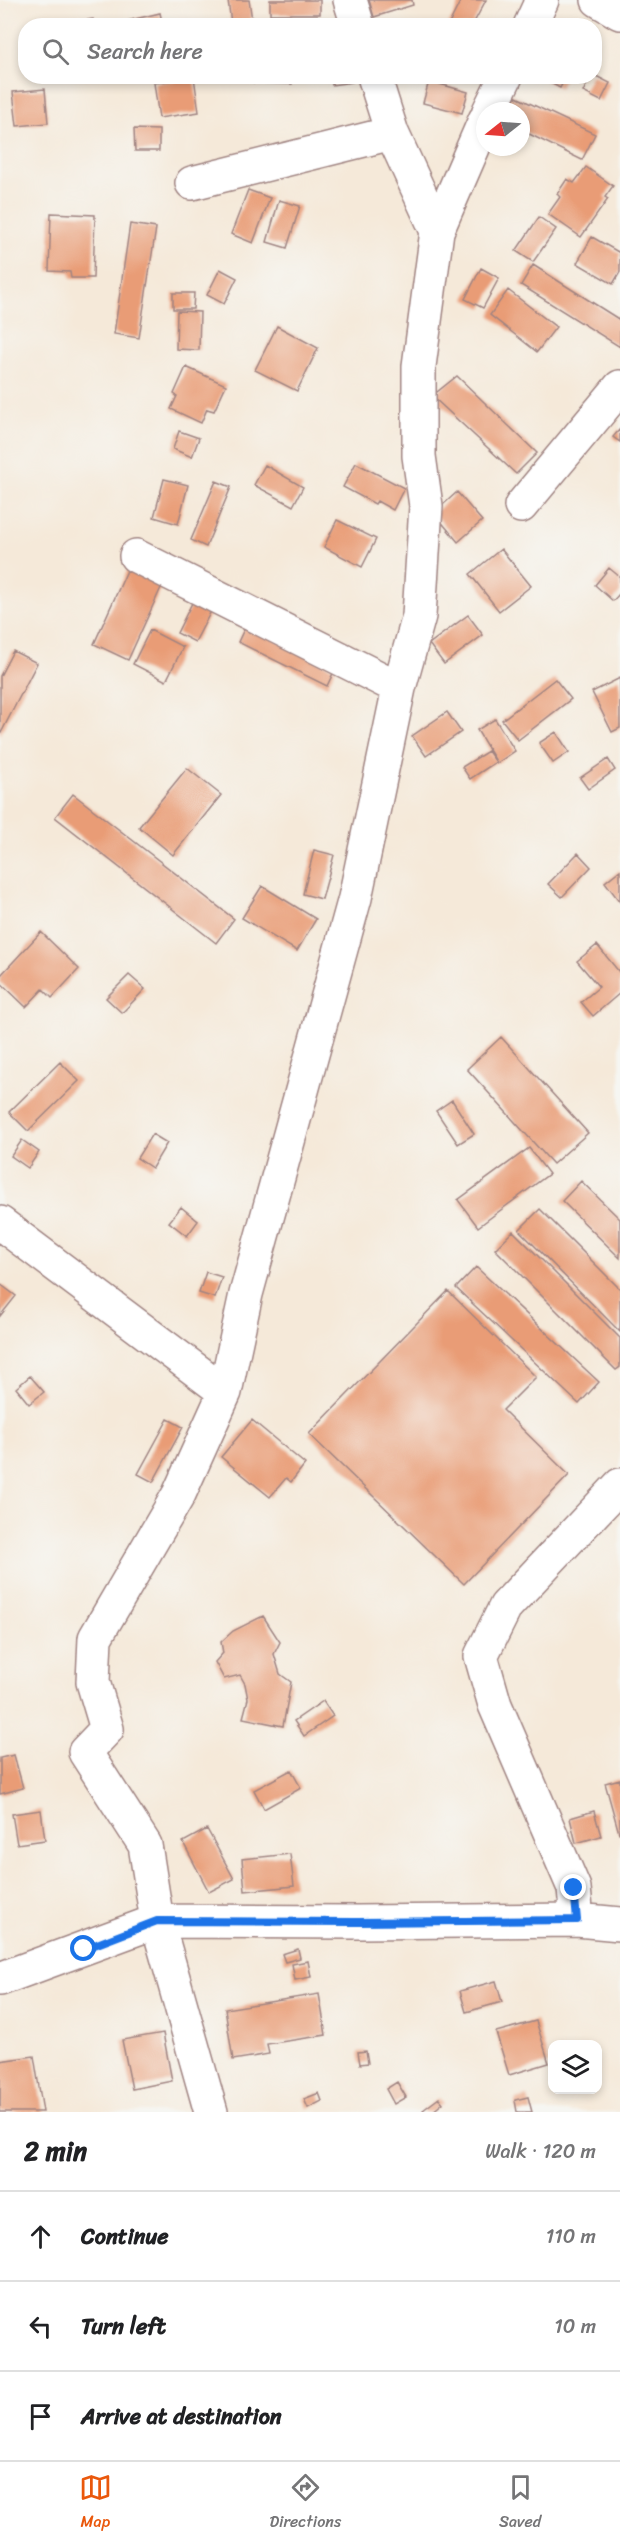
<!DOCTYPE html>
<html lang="en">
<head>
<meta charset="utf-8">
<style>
  :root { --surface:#fff; --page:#f2f2f2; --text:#202124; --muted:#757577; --line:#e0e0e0; --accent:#ea580c }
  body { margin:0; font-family:Sriracha,sans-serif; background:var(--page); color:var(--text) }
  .controls { position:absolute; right:18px; bottom:18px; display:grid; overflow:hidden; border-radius:12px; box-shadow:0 3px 9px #0003 }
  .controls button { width:54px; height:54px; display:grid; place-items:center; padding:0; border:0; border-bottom:2px solid var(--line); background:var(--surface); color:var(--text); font:30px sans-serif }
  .compass { position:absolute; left:476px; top:102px; width:54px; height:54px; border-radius:50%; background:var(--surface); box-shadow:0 3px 9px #0003; rotate:253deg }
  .stop { position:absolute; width:18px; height:18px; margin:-14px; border:4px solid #1a73e8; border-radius:50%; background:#fff }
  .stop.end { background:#1a73e8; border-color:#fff; box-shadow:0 2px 6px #0008 }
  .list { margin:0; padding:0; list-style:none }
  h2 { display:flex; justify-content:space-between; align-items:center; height:78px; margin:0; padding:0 24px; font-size:26px }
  h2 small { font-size:20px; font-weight:400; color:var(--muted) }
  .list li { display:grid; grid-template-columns:39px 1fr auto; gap:18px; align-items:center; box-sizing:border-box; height:90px; padding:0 24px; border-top:2px solid var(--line) }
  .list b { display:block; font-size:22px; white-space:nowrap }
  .list em { font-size:20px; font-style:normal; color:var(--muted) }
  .icon { flex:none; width:33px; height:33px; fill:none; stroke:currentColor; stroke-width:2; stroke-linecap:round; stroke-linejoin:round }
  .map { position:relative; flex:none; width:620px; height:2112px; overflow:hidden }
  .search { position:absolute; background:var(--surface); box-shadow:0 3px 9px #0003; left:18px; right:18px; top:18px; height:66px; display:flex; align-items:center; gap:15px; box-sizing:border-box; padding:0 21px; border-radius:24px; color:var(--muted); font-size:22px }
  .sheet { height:348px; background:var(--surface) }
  nav { display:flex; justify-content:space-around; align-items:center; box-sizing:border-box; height:84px; border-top:2px solid var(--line); background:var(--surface); font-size:16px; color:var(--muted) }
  nav a { display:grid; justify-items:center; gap:3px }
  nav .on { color:var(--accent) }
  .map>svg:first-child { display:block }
  .building { fill:#e99c76 }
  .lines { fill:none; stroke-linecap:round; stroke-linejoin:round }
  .minor-casing { stroke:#a08482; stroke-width:36 }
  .minor { stroke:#fff; stroke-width:33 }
  .route { stroke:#1a73e8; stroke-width:8 }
</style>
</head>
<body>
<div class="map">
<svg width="620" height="2112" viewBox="0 0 620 2112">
  <rect width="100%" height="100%" fill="#f6f6f2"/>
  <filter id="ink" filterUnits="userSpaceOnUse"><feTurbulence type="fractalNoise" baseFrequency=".0167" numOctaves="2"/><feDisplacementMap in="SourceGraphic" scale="12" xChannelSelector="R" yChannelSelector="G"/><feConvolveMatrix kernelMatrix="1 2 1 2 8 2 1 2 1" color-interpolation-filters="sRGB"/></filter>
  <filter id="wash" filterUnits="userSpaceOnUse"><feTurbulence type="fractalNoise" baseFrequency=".008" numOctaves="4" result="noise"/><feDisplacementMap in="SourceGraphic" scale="24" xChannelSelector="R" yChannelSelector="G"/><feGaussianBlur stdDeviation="1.35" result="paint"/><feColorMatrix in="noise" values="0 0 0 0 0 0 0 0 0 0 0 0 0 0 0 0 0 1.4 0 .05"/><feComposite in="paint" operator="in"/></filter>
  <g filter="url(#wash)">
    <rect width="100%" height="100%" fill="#f5e9d9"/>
    <g id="blocks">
      <path class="building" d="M 228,0 L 249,0 L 252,20 L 231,23 Z
        M 270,0 L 320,0 L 320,14 L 270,14 Z
        M 369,0 L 412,0 L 413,5 L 374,17 Z
        M 461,0 L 486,0 L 472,26 L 448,26 Z
        M 160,13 L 163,26 L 110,26 L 110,25 Z
        M 93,19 L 94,26 L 59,26 L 59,24 Z
        M 594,75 L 610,83 L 601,101 L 583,92 L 591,76 Z
        M 254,76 L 293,76 L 292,84 L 254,83 Z
        M 331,76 L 351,76 L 352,82 L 332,85 Z
        M 537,76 L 566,76 L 560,88 Z
        M 194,77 L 199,112 L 159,118 L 154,83 Z
        M 429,81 L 468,92 L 462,113 L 423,103 Z
        M 45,89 L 48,123 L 17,126 L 13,92 Z
        M 508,93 L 595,134 L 582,160 L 521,130 L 521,111 L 499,111 Z
        M 134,129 L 159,130 L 159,151 L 135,151 Z
        M 586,167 L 613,186 L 605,197 L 608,199 L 581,237 L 548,214 L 560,197 L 557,194 L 567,179 L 574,183 Z
        M 248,190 L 270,198 L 253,243 L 231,234 Z
        M 279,200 L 300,206 L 287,248 L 267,242 Z
        M 51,213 L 95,215 L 93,278 L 71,278 L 70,272 L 49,271 Z
        M 539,217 L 556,229 L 533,262 L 516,251 Z
        M 130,224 L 156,228 L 139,338 L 114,334 Z
        M 592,237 L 620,253 L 620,272 L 613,284 L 577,263 Z
        M 533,265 L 620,320 L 620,347 L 521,285 Z
        M 481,268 L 499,278 L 483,308 L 465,299 Z
        M 220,269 L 237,278 L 224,304 L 207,295 Z
        M 508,290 L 556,327 L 537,352 L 490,315 Z
        M 173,293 L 194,293 L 193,309 L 173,309 Z
        M 177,311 L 200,312 L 199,350 L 176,349 Z
        M 277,326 L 318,348 L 297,391 L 255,370 Z
        M 186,367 L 226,385 L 214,411 L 207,409 L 201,423 L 171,409 L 177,396 L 174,394 Z
        M 457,376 L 537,453 L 516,474 L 432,396 Z
        M 620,429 L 620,442 L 613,437 Z
        M 179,431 L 199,438 L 192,457 L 173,449 Z
        M 356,463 L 404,488 L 393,510 L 377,501 L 375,504 L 343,487 Z
        M 265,465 L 303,487 L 293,506 L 254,485 Z
        M 164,479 L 188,485 L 178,524 L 154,517 Z
        M 216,481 L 231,487 L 206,547 L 191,540 Z
        M 457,492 L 482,521 L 458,542 L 434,513 Z
        M 337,520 L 376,539 L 362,567 L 324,547 Z
        M 501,549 L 531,586 L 499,611 L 470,574 Z
        M 130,564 L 165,579 L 128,660 L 94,644 Z
        M 609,568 L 620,577 L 620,593 L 613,601 L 595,585 Z
        M 193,601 L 211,611 L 195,642 L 177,633 Z
        M 468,615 L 483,635 L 444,664 L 429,644 Z
        M 246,625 L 335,669 L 327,686 L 238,642 Z
        M 150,630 L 183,647 L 166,681 L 133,664 Z
        M 13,651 L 37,663 L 0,735 L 0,676 Z
        M 620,678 L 620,728 L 612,732 L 592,692 Z
        M 555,679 L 571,699 L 518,740 L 502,720 Z
        M 447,712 L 461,732 L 426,756 L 412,736 Z
        M 495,719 L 515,751 L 497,763 L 477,730 Z
        M 556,732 L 569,752 L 553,763 L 539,743 Z
        M 488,751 L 496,762 L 470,779 L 462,767 Z
        M 608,759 L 615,770 L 588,789 L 580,778 Z
        M 187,768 L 221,795 L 173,855 L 139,827 Z
        M 73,794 L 234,919 L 216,943 L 55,817 Z
        M 314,850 L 334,855 L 322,899 L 303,894 Z
        M 578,853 L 591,867 L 562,897 L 548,884 Z
        M 620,870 L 620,902 L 605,882 Z
        M 262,886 L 316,919 L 297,951 L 242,918 Z
        M 41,932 L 79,969 L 52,998 L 43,989 L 26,1007 L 0,982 L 0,976 Z
        M 597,945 L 620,973 L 620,993 L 593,1016 L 581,1002 L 599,987 L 577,961 Z
        M 129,975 L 145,989 L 122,1013 L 106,998 Z
        M 501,1037 L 588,1133 L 553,1164 L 467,1069 Z
        M 60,1062 L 79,1081 L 28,1131 L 9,1112 Z
        M 452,1100 L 474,1134 L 458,1144 L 436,1111 Z
        M 152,1134 L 167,1143 L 152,1168 L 137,1158 Z
        M 22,1140 L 39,1152 L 28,1168 L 11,1156 Z
        M 529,1148 L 549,1174 L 478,1227 L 458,1200 Z
        M 581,1181 L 620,1219 L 620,1258 L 562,1201 Z
        M 181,1207 L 198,1221 L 187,1236 L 169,1222 Z
        M 540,1209 L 620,1289 L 620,1332 L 519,1230 Z
        M 513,1231 L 620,1338 L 620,1367 L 616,1370 L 495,1249 Z
        M 476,1267 L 599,1382 L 579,1404 L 456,1288 Z
        M 206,1272 L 222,1277 L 215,1298 L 199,1293 Z
        M 0,1284 L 16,1296 L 0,1316 Z
        M 448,1291 L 536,1377 L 503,1410 L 569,1475 L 464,1584 L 309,1434 Z
        M 30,1376 L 44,1392 L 29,1404 L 16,1388 Z
        M 168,1419 L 183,1427 L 153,1482 L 138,1474 Z
        M 252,1420 L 305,1464 L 291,1482 L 286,1478 L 270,1497 L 221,1457 Z
        M 263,1616 L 280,1642 L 274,1654 L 280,1674 L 291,1682 L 283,1726 L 243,1718 L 248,1699 L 245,1684 L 240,1675 L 224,1679 L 215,1662 L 223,1653 L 221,1642 L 233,1631 Z
        M 323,1701 L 333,1716 L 304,1736 L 294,1721 Z
        M 14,1755 L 23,1788 L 0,1794 L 0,1758 Z
        M 291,1770 L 301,1788 L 264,1809 L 254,1790 Z
        M 620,1779 L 620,1833 L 619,1833 L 605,1783 Z
        M 41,1810 L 45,1840 L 17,1844 L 12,1814 Z
        M 594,1811 L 601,1836 L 576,1843 L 570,1818 Z
        M 207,1829 L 234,1879 L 209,1892 L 183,1842 Z
        M 290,1854 L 294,1886 L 245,1891 L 242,1859 Z
        M 298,1949 L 300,1958 L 285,1962 L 282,1954 Z
        M 308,1961 L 311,1977 L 295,1980 L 292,1964 Z
        M 496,1981 L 502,2002 L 466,2012 L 460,1991 Z
        M 319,1994 L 326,2035 L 267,2044 L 269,2054 L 233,2060 L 225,2009 Z
        M 536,2021 L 549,2063 L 509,2075 L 496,2032 Z
        M 163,2033 L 172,2081 L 132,2089 L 122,2040 Z
        M 366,2051 L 368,2063 L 360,2064 L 358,2052 Z
        M 34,2056 L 43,2112 L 0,2112 L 0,2061 Z
        M 397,2082 L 406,2097 L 394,2104 L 386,2089 Z
        M 319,2093 L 322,2101 L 308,2108 L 304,2099 Z
        M 528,2097 L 532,2112 L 517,2112 L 515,2100 Z
        M 439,2098 L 443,2103 L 432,2112 L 425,2112 L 423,2110 Z"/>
    </g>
  </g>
  <g filter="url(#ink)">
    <use href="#blocks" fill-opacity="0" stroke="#a08482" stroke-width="1.5"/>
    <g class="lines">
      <g class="minor-casing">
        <path id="minor" d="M 350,0 L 358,26
          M 598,0 L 620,13
          M 530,26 L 542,0
          M 489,111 L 506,76
          M 192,183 L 392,133
          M 437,231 L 485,120
          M 521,506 L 620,387
          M 136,556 L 399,688
          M 0,1223 L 225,1392
          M 577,1920 L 574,1888 L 495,1705 L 481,1656 L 506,1606 L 620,1485
          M 0,1979 L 157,1921 L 357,1922 L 577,1920 L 620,1924
          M 211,2112 L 157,1921 L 145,1845 L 85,1752 L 107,1729 L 93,1682 L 95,1638 L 179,1494 L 225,1392 L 246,1294 L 355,898 L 399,688 L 419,616 L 426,506 L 419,456 L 419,366 L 437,231 L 392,133 L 374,76"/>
      </g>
      <use href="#minor" class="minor"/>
    </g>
  </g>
  <g class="lines" filter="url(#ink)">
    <path class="route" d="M 84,1949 L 157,1921 L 357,1922 L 577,1920 L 574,1888"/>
  </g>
</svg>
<div class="controls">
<button><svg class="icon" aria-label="layers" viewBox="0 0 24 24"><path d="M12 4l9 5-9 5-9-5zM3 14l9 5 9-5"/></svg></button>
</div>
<svg class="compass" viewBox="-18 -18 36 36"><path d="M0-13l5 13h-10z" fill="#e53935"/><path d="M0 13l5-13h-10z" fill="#757577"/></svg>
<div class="stop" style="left:84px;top:1949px"></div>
<div class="stop end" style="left:574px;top:1888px"></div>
<div class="search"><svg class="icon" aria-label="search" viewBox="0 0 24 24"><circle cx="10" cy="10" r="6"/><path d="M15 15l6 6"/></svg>Search here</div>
</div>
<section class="sheet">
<h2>2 min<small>Walk · 120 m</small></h2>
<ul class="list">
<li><svg class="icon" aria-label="ahead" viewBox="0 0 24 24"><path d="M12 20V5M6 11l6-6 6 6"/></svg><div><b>Continue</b></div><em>110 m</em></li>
<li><svg class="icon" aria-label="left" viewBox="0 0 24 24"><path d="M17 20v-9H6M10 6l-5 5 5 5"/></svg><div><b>Turn left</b></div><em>10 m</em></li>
<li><svg class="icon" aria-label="arrive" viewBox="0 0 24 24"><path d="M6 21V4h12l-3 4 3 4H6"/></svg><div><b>Arrive at destination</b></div></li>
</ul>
</section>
<nav>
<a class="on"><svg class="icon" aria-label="map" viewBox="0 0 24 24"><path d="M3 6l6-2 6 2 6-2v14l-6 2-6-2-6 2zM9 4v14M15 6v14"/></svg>Map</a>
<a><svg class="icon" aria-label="directions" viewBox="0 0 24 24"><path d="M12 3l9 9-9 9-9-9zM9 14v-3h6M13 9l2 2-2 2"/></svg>Directions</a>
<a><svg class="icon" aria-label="saved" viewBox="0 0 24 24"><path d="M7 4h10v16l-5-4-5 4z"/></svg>Saved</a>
</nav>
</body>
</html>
